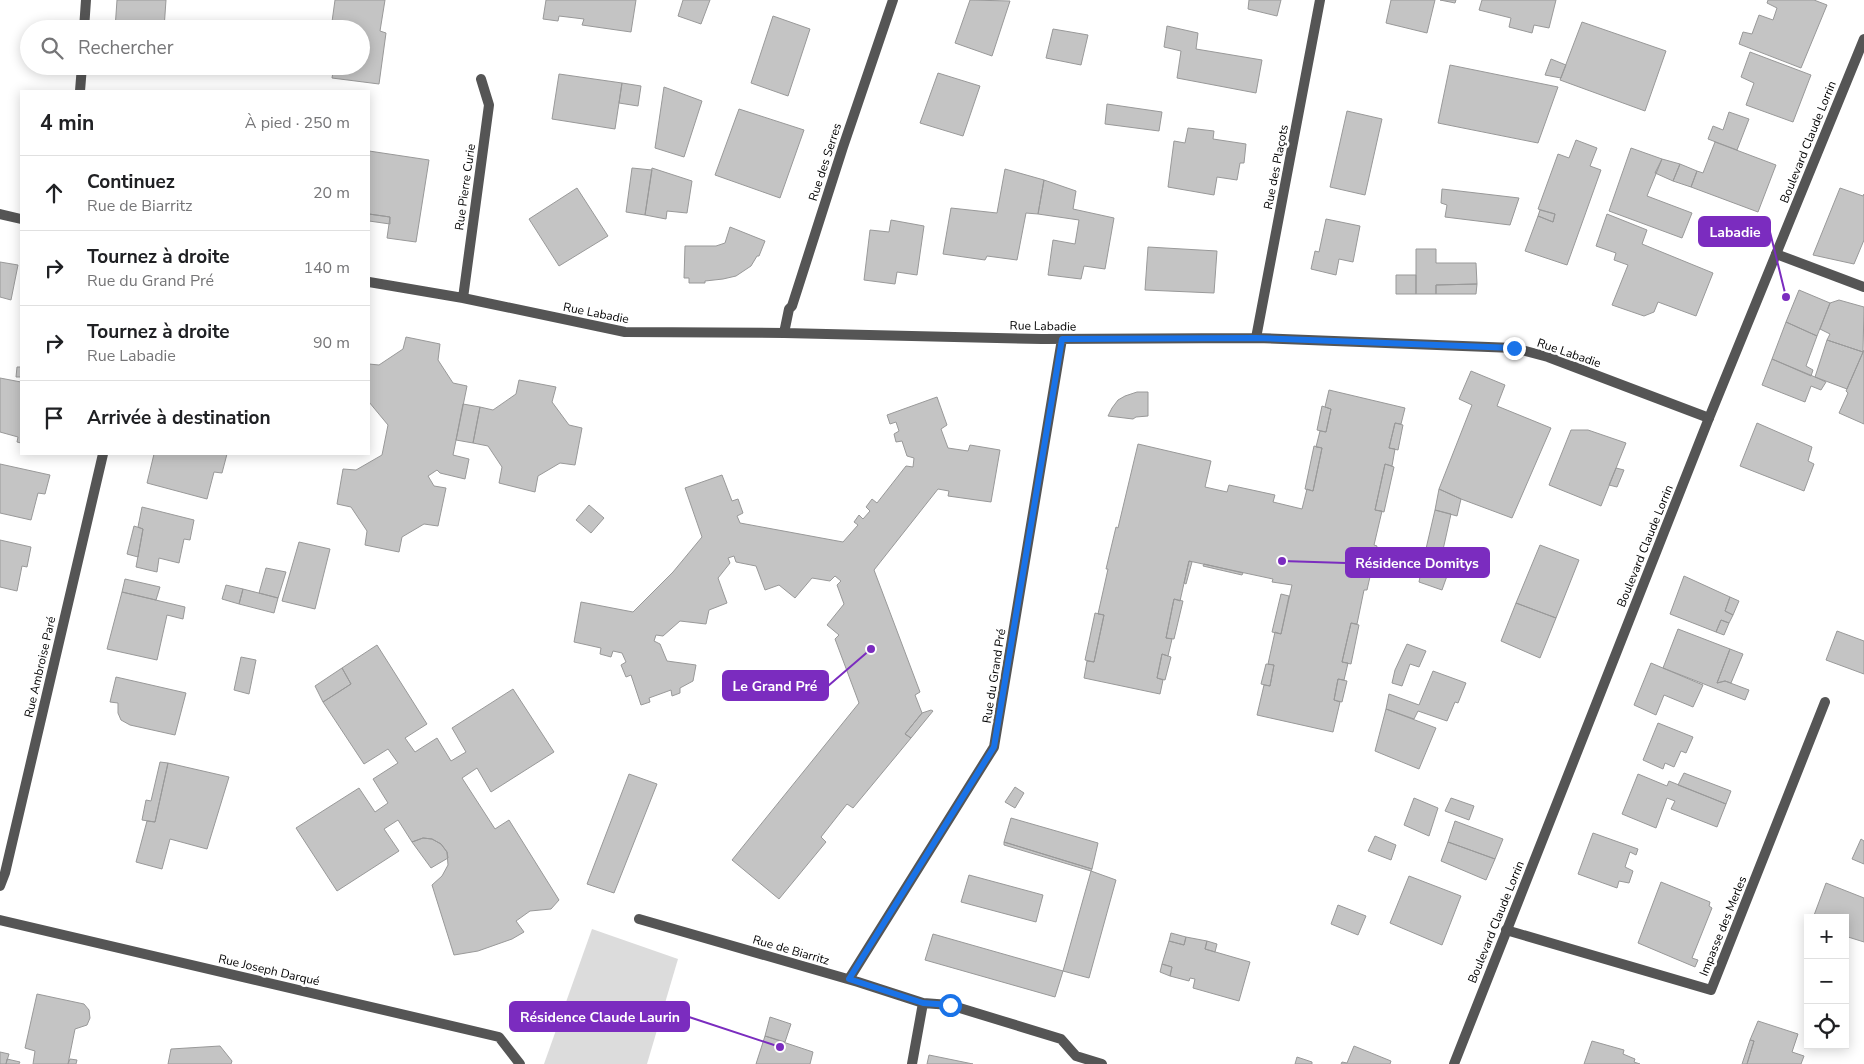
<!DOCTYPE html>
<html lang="fr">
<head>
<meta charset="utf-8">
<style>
  :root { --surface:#fff; --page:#f2f2f2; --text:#202124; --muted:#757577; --line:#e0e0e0 }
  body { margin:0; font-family:"Nunito Sans",sans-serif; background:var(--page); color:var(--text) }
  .controls { position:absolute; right:15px; bottom:15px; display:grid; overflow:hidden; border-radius:0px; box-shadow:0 2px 12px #0003 }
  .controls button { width:45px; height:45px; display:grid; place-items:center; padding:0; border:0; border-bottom:1px solid var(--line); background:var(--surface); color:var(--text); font:25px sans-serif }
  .stop { position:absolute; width:15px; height:15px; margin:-11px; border:4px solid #1a73e8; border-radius:50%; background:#fff }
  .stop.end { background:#1a73e8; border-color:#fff; box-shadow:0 1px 5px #0008 }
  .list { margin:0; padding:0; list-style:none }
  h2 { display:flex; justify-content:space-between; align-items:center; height:65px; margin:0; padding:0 20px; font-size:21px }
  h2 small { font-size:16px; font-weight:400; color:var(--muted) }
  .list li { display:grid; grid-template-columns:32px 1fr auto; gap:15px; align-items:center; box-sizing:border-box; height:75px; padding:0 20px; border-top:1px solid var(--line) }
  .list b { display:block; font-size:19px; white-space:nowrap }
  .list p { margin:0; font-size:16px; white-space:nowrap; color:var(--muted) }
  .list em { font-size:16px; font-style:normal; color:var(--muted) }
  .icon { flex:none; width:28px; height:28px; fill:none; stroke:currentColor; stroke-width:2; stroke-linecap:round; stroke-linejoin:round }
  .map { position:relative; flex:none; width:1864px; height:1064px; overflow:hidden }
  .search { position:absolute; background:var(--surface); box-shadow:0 2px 12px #0003; left:20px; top:20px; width:350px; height:55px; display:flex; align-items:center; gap:12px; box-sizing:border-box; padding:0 18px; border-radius:28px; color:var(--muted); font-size:19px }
  .panel { position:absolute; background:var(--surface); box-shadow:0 2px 12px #0003; left:20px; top:90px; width:350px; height:365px; border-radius:0px }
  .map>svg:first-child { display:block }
  .green { fill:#dcdcdc }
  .building { fill:#c4c4c4; stroke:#999 }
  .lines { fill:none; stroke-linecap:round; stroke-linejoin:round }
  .minor { stroke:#555; stroke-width:10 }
  .tertiary { stroke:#555; stroke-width:10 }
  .route { stroke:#1a73e8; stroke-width:6 }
  .labels { text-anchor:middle; stroke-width:5; stroke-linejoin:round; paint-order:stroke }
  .street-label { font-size:12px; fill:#000; stroke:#fff }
  .leader { fill:none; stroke:#7b2cbf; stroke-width:2 }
  .callout-dot { fill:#7b2cbf; stroke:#fff; stroke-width:2 }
  .callout { fill:#7b2cbf; stroke:#7b2cbf; stroke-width:2 }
  .callout-label { font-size:14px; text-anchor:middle; font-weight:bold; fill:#fff }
</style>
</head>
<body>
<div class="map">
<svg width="1864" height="1064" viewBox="0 0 1864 1064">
  <rect width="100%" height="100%" fill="#fff"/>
  <path class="green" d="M 592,929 L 678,959 L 647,1064 L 544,1064 Z"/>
  <path class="building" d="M 117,0 L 166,0 L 164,29 L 115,29 Z
    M 335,0 L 385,0 L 380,31 L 386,33 L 379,84 L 332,78 L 334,66 L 361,66 L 361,29 L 331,29 Z
    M 546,0 L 636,0 L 631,32 L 582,25 L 584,19 L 559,16 L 558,21 L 543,19 Z
    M 683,0 L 710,0 L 701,24 L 678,16 Z
    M 970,0 L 1010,1 L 992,56 L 955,43 Z
    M 1249,0 L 1281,0 L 1277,16 L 1248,9 Z
    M 1391,0 L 1435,0 L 1427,33 L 1386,23 Z
    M 1440,0 L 1456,0 L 1455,3 Z
    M 1482,0 L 1556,0 L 1549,28 L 1534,25 L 1532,33 L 1509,27 L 1511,18 L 1479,10 Z
    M 1768,0 L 1814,0 L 1827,5 L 1801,68 L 1739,44 L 1743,32 L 1752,34 L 1759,15 L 1773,20 L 1777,8 L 1767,3 Z
    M 773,16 L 810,29 L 788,96 L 751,83 Z
    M 1582,22 L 1666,51 L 1645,111 L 1560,80 Z
    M 1167,26 L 1198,33 L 1196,49 L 1262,60 L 1256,93 L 1177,78 L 1181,51 L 1164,47 Z
    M 1053,29 L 1088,35 L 1081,65 L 1046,58 Z
    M 1750,52 L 1811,75 L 1793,122 L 1746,105 L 1754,83 L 1741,77 Z
    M 1551,59 L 1566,65 L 1561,78 L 1545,75 Z
    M 1450,65 L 1558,87 L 1538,143 L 1438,123 Z
    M 938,73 L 980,86 L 963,136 L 920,123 Z
    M 559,74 L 622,83 L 615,129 L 552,119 Z
    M 622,83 L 641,86 L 638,106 L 619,103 Z
    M 664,87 L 702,101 L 684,157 L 655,148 Z
    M 1107,104 L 1162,112 L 1159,131 L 1105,124 Z
    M 739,109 L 804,130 L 780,198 L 715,175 Z
    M 1347,111 L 1382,119 L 1365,195 L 1330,187 Z
    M 1729,112 L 1749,119 L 1737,150 L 1708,139 L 1713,126 L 1723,130 Z
    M 1188,128 L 1214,131 L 1213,139 L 1246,144 L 1244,163 L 1240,163 L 1237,180 L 1217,177 L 1214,195 L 1168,187 L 1174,141 L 1185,143 Z
    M 1576,140 L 1597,148 L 1590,166 L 1601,170 L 1567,265 L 1525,251 L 1538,216 L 1553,222 L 1555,214 L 1538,209 L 1558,154 L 1569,158 Z
    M 1715,142 L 1776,165 L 1758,212 L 1691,187 L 1697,171 L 1703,173 Z
    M 1631,148 L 1662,159 L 1647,196 L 1692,213 L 1682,238 L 1609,211 Z
    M 369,151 L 429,160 L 416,242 L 387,238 L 390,217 L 369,214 Z
    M 1662,159 L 1680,164 L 1673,181 L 1655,173 Z
    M 1680,164 L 1697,171 L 1691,187 L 1673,181 Z
    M 632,168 L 652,170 L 645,215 L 626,212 Z
    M 652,168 L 692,181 L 687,213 L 667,211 L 666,219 L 645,215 Z
    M 1005,169 L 1044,180 L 1038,214 L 1026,213 L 1017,260 L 987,256 L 985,260 L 943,254 L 951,208 L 997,213 Z
    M 1044,180 L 1076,191 L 1073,209 L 1114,218 L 1105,269 L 1084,266 L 1081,279 L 1048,275 L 1053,240 L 1075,244 L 1079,220 L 1038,214 Z
    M 577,188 L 608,236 L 559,266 L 529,219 Z
    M 1840,188 L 1863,196 L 1864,194 L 1864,240 L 1854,264 L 1813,255 Z
    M 1442,189 L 1519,198 L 1510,225 L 1445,217 L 1447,205 L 1441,203 Z
    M 1540,210 L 1555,214 L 1553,222 L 1538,216 Z
    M 369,214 L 390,217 L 390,224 L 369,221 Z
    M 1607,214 L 1647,230 L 1642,244 L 1713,273 L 1696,316 L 1658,302 L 1654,312 L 1644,316 L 1612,305 L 1628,265 L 1614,260 L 1616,253 L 1596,246 Z
    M 1326,219 L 1360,226 L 1353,262 L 1339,259 L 1336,275 L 1311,269 L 1315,251 L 1319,252 Z
    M 891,220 L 924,226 L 917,275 L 897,272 L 895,284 L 864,280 L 870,230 L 889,232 Z
    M 730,227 L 765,241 L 759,256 L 757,256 L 751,266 L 736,276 L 723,279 L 705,281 L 705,283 L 689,283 L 689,278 L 684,278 L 685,246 L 716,246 L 725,243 Z
    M 1148,247 L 1217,251 L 1214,293 L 1145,290 Z
    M 1416,249 L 1436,249 L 1436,263 L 1476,263 L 1477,284 L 1436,285 L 1436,294 L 1416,294 Z
    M 0,262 L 18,265 L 11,300 L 0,297 Z
    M 1396,275 L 1416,275 L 1416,294 L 1396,294 Z
    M 1477,284 L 1476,294 L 1436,294 L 1436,285 Z
    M 1799,290 L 1830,303 L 1817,336 L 1786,322 Z
    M 1839,300 L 1864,307 L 1863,352 L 1827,340 L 1830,334 L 1820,329 L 1830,303 Z
    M 1786,322 L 1817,336 L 1806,366 L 1813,370 L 1811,376 L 1772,359 Z
    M 406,337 L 440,344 L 438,360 L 453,383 L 467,386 L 453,455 L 469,459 L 465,479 L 440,473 L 437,470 L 428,476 L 434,486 L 446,488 L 438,526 L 424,524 L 402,537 L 399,552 L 365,545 L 367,531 L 351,507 L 337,504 L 343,469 L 356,470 L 382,455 L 388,425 L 369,402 L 369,364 L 379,365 L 403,349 Z
    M 1827,340 L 1863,352 L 1847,389 L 1815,377 Z
    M 1864,350 L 1864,424 L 1839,413 L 1848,393 L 1846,391 Z
    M 1772,359 L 1815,377 L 1826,382 L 1821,390 L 1811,386 L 1805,402 L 1762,385 Z
    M 17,367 L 21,367 L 21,377 L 16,377 Z
    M 1471,371 L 1505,385 L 1497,406 L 1551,428 L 1512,518 L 1461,499 L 1439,489 L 1472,405 L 1459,399 Z
    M 0,378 L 21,382 L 21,443 L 17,442 L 18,437 L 0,432 Z
    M 519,380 L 556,387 L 552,402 L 569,425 L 582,428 L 575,465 L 560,463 L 538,476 L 535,492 L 499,483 L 502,467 L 488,446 L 473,443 L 480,407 L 493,410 L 516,394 Z
    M 1329,390 L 1405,408 L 1401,424 L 1395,423 L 1389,448 L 1395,449 L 1392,466 L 1385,464 L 1375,510 L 1382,511 L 1374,545 L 1377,546 L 1367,590 L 1364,590 L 1357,624 L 1351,623 L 1342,662 L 1348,663 L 1344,680 L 1338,679 L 1334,700 L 1340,702 L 1333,732 L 1257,715 L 1264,685 L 1270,686 L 1274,665 L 1268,664 L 1275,632 L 1281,634 L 1292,585 L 1272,582 L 1273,579 L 1189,561 L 1180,601 L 1174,599 L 1166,638 L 1172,639 L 1168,656 L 1162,654 L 1157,678 L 1163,680 L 1160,694 L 1084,678 L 1087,661 L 1094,662 L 1104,615 L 1098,614 L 1108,569 L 1106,569 L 1116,527 L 1118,528 L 1138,444 L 1211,461 L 1205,487 L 1227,492 L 1229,485 L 1275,495 L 1273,502 L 1302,509 L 1307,489 L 1313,491 L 1322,448 L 1316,447 L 1320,431 L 1326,432 L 1331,409 L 1325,407 Z
    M 1137,392 L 1148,392 L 1148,416 L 1136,417 L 1133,419 L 1108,416 L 1112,408 L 1118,400 L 1125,396 Z
    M 937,397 L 947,425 L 941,429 L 948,448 L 968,451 L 970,445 L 1000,450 L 991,502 L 948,496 L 949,491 L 938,489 L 874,570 L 920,692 L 915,695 L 922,713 L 905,734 L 911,738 L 853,808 L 847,804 L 821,837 L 826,842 L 779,899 L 732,860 L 859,703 L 835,639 L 839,635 L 827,625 L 844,604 L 837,585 L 841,581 L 835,576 L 830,581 L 812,578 L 795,598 L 779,585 L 765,590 L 756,566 L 736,562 L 734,556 L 728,558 L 730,563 L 718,578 L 727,603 L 709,610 L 706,624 L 680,621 L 663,636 L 656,635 L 654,641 L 660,644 L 667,661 L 696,665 L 693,681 L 680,688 L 680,693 L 672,696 L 671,690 L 649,698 L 650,702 L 641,705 L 631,675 L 626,677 L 621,665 L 626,662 L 622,653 L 613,651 L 611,657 L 600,654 L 601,648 L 574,642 L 581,602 L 633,612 L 673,572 L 702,537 L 685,488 L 722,475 L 732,501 L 738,499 L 743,513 L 737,516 L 740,523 L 843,542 L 858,525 L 854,522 L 859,515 L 863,519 L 870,511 L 866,507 L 872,499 L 877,503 L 906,466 L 913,467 L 914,458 L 907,456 L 902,441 L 896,442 L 894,434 L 899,431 L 896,422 L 890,424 L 887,415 Z
    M 463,404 L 480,407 L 473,443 L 456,440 Z
    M 1322,406 L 1331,409 L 1326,432 L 1317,430 Z
    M 1395,423 L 1403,425 L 1398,450 L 1389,448 Z
    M 1757,423 L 1812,447 L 1808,461 L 1814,464 L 1804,491 L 1740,466 Z
    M 1571,430 L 1588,430 L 1626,443 L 1601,506 L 1549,485 Z
    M 1314,446 L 1322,448 L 1313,491 L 1305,489 Z
    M 154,454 L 227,454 L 222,473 L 214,472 L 207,499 L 147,483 Z
    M 0,464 L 50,475 L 45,494 L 38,493 L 31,520 L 0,513 Z
    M 1385,464 L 1394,467 L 1384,512 L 1375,510 Z
    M 1616,468 L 1624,470 L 1617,487 L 1609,485 Z
    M 1439,489 L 1461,499 L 1457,516 L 1435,510 Z
    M 589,505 L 604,518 L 591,533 L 576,520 Z
    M 142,507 L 194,520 L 190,540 L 184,539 L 179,563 L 159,558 L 157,572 L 136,567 L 143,529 L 138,527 Z
    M 1435,510 L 1451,514 L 1438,572 L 1422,566 Z
    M 134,526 L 143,529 L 138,557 L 127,554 Z
    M 0,540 L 31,547 L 27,567 L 22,566 L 17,591 L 0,587 Z
    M 299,542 L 330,549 L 315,609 L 282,601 Z
    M 1540,545 L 1579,560 L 1556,618 L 1516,603 Z
    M 1189,561 L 1192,562 L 1186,584 L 1184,583 Z
    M 1204,564 L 1243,573 L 1242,575 L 1203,566 Z
    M 1422,566 L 1447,576 L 1442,590 L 1419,582 Z
    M 266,568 L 286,572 L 278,598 L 259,593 Z
    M 1684,576 L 1730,597 L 1725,611 L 1733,615 L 1729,623 L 1721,620 L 1716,632 L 1670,614 Z
    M 125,579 L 160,587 L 156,600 L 122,592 Z
    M 226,585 L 243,589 L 239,604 L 222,599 Z
    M 243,589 L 278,598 L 274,613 L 239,604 Z
    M 122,592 L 185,607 L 183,619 L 167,615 L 157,660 L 107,649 Z
    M 1281,594 L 1289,596 L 1281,634 L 1272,632 Z
    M 1730,597 L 1739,601 L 1733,615 L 1725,611 Z
    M 1174,599 L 1183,601 L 1174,639 L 1166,638 Z
    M 1516,603 L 1556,618 L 1540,658 L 1501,641 Z
    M 1095,613 L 1104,615 L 1094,662 L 1085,660 Z
    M 1721,620 L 1729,623 L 1724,635 L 1716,632 Z
    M 1351,623 L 1359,625 L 1351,664 L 1342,662 Z
    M 1678,629 L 1730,649 L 1717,683 L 1725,681 L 1749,690 L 1745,700 L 1663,668 Z
    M 1837,631 L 1864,641 L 1864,674 L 1826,660 Z
    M 1407,644 L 1426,651 L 1419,667 L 1410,664 L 1402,686 L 1392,683 L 1395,670 Z
    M 377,645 L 427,724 L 405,738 L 415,752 L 437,738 L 451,761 L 466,752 L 452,728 L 513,689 L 554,752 L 491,792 L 477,768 L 462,778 L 495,829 L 509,820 L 559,900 L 551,909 L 530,911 L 516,921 L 524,932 L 512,939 L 478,951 L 454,955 L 432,885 L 442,876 L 448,865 L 447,852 L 441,844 L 432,839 L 423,838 L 412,842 L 398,820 L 384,829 L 399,851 L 337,891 L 296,828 L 359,788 L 375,812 L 388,803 L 373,779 L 398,763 L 388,749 L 364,764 L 323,702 L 351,684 L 342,668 Z
    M 1730,649 L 1743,654 L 1731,683 L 1725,681 L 1717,683 Z
    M 1162,654 L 1171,657 L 1165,680 L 1157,678 Z
    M 241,657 L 256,660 L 249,694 L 234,690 Z
    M 1651,663 L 1703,685 L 1693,707 L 1664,695 L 1656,715 L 1634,705 Z
    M 1266,664 L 1274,665 L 1270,686 L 1261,684 Z
    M 342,668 L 351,684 L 323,702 L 315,686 Z
    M 1433,671 L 1466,683 L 1458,703 L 1455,702 L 1447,721 L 1418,711 L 1414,719 L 1386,709 L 1389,694 L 1419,705 Z
    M 116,677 L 186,693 L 175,735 L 130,725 L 121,720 L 118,713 L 118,703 L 110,702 Z
    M 1338,679 L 1347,681 L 1342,702 L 1334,700 Z
    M 1386,709 L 1436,728 L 1419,769 L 1375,751 Z
    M 931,710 L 933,711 L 911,738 L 905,734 L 922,713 Z
    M 1658,723 L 1693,737 L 1686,753 L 1681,751 L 1674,767 L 1665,763 L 1663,769 L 1643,760 Z
    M 160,762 L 168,763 L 155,822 L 142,820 L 146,800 L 151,801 Z
    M 168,763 L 229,777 L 207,849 L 170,839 L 162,869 L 136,862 L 147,821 L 155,822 Z
    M 1684,773 L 1731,791 L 1726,804 L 1678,785 Z
    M 629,774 L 657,784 L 614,893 L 587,884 Z
    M 1638,774 L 1667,786 L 1669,781 L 1726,804 L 1717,827 L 1671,809 L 1675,801 L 1667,798 L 1656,828 L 1622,814 Z
    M 1015,787 L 1024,793 L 1015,808 L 1005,802 Z
    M 1414,798 L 1438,808 L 1429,836 L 1404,825 Z
    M 1451,798 L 1474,806 L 1469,820 L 1445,811 Z
    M 1011,818 L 1098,843 L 1092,869 L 1004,842 Z
    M 1455,821 L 1503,839 L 1495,859 L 1448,842 Z
    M 1593,833 L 1638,849 L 1636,855 L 1630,852 L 1625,867 L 1633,871 L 1629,883 L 1619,881 L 1617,888 L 1578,874 Z
    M 1375,836 L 1396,845 L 1391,860 L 1368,851 Z
    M 423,838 L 432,839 L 441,844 L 447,852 L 448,858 L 431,868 L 412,842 Z
    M 1861,839 L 1864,841 L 1864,864 L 1852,859 Z
    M 1004,842 L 1092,869 L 1091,871 L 1004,845 Z
    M 1448,842 L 1495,859 L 1486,880 L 1441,861 Z
    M 1091,871 L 1116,880 L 1089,978 L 1063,971 Z
    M 969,875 L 1043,895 L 1036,922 L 961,902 Z
    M 1409,876 L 1461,896 L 1442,945 L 1390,923 Z
    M 1661,882 L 1710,902 L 1709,906 L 1712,908 L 1692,958 L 1698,960 L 1695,967 L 1638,943 Z
    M 1826,883 L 1864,898 L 1864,942 L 1845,936 L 1845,918 L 1813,918 Z
    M 1338,905 L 1366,916 L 1358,935 L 1331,924 Z
    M 1171,933 L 1186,937 L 1184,945 L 1169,941 Z
    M 933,934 L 1063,971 L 1055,997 L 925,960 Z
    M 1186,937 L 1207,941 L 1205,949 L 1250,962 L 1239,1001 L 1193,988 L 1195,979 L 1190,978 L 1189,981 L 1170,976 L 1172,967 L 1162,964 L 1169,941 L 1184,945 Z
    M 1207,941 L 1217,944 L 1215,952 L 1205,949 Z
    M 1162,964 L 1172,967 L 1170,976 L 1160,972 Z
    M 37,994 L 84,1004 L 89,1010 L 90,1018 L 87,1025 L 75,1029 L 68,1064 L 33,1064 L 35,1051 L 25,1048 Z
    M 770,1017 L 791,1024 L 785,1042 L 765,1036 Z
    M 1758,1021 L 1798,1034 L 1792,1052 L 1804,1056 L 1801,1064 L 1747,1064 L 1754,1041 L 1750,1040 Z
    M 765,1036 L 813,1052 L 810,1064 L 756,1064 Z
    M 1750,1040 L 1754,1041 L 1747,1064 L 1742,1064 Z
    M 1592,1041 L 1624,1050 L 1623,1054 L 1635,1059 L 1634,1062 L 1640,1064 L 1584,1064 Z
    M 220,1046 L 232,1061 L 231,1064 L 168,1064 L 171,1049 Z
    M 1354,1046 L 1391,1061 L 1390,1064 L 1341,1064 L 1342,1062 L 1347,1063 Z
    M 0,1052 L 9,1054 L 6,1064 L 0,1064 Z
    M 929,1055 L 973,1064 L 927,1064 Z
    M 1297,1057 L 1312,1062 L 1312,1064 L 1295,1064 Z
    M 7,1059 L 20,1062 L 19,1064 L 6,1064 Z
    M 70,1059 L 77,1060 L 76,1064 L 68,1064 Z"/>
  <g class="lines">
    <path class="minor" d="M 84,29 L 86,0
      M 80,91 L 82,66
      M 0,214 L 21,219
      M 1776,254 L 1864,287
      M 369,282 L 463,298 L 625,332 L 784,333 L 1042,339 L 1256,338 L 1514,348 L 1548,357 L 1709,418
      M 463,298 L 489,105 L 481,79
      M 784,333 L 789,309 L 792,306 L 843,147 L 893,0
      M 1256,338 L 1320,0
      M 0,886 L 5,873 L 103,454
      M 639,919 L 858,982 L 923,1003 L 950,1005 L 1061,1039 L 1076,1056 L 1102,1064
      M 0,920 L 499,1037 L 520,1064
      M 1506,930 L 1711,990 L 1825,702
      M 849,979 L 994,747 L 1062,339
      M 912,1064 L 923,1003"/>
    <path class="tertiary" d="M 1454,1064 L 1709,418 L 1864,39"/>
  </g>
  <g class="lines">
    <path class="route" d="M 950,1005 L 923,1003 L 849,979 L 994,747 L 1062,339 L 1256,338 L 1514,348"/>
  </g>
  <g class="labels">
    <g class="street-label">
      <text transform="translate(1808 142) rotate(-68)" y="4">Boulevard Claude Lorrin</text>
      <text transform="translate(825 162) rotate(-72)" y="4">Rue des Serres</text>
      <text transform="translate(1276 167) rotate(-79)" y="4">Rue des Plaçots</text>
      <text transform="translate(465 187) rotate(-82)" y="4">Rue Pierre Curie</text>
      <text transform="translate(596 313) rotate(11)" y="4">Rue Labadie</text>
      <text transform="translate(1043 326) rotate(1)" y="4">Rue Labadie</text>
      <text transform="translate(1569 353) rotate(19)" y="4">Rue Labadie</text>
      <text transform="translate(1645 546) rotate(-68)" y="4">Boulevard Claude Lorrin</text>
      <text transform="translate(40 667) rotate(-77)" y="4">Rue Ambroise Paré</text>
      <text transform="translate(994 676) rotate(-81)" y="4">Rue du Grand Pré</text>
      <text transform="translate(1496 922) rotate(-68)" y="4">Boulevard Claude Lorrin</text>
      <text transform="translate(1723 926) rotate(-68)" y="4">Impasse des Merles</text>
      <text transform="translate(791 950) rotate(16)" y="4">Rue de Biarritz</text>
      <text transform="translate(269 970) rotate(13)" y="4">Rue Joseph Darqué</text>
    </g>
  </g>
  <path class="leader" d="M1786 297L1770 232M1282 561L1346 563M871 649L828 686M780 1047L689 1017"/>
  <g class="callout-dot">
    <circle cx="1786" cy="297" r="5"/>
    <circle cx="1282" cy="561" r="5"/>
    <circle cx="871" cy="649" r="5"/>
    <circle cx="780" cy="1047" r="5"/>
  </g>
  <g class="callout">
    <rect x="1699" y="217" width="71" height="29" rx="5"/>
    <rect x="1346" y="548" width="143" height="29" rx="5"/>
    <rect x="723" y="671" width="105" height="29" rx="5"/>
    <rect x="510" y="1002" width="179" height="29" rx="5"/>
  </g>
  <g class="callout-label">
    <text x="1735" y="237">Labadie</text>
    <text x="1417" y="568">Résidence Domitys</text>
    <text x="775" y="691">Le Grand Pré</text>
    <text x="600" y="1022">Résidence Claude Laurin</text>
  </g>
</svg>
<div class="controls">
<button>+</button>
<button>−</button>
<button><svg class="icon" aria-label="locate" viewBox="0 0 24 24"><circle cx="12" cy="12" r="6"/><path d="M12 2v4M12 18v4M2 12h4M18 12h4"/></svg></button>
</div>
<div class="stop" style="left:950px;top:1005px"></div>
<div class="stop end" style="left:1514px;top:348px"></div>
<div class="search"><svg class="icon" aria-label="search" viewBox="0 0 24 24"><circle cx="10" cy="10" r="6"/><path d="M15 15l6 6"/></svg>Rechercher</div>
<section class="panel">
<h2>4 min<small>À pied · 250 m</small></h2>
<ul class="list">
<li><svg class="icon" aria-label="ahead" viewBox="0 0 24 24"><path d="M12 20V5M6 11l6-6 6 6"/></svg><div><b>Continuez</b><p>Rue de Biarritz</p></div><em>20 m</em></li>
<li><svg class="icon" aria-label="right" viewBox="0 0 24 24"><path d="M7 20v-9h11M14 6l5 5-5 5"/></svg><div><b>Tournez à droite</b><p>Rue du Grand Pré</p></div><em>140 m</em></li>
<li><svg class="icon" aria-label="right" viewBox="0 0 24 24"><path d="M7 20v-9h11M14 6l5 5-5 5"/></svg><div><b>Tournez à droite</b><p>Rue Labadie</p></div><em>90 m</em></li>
<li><svg class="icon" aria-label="arrive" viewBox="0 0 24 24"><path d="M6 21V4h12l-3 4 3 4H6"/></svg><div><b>Arrivée à destination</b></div></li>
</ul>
</section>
</div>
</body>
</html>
